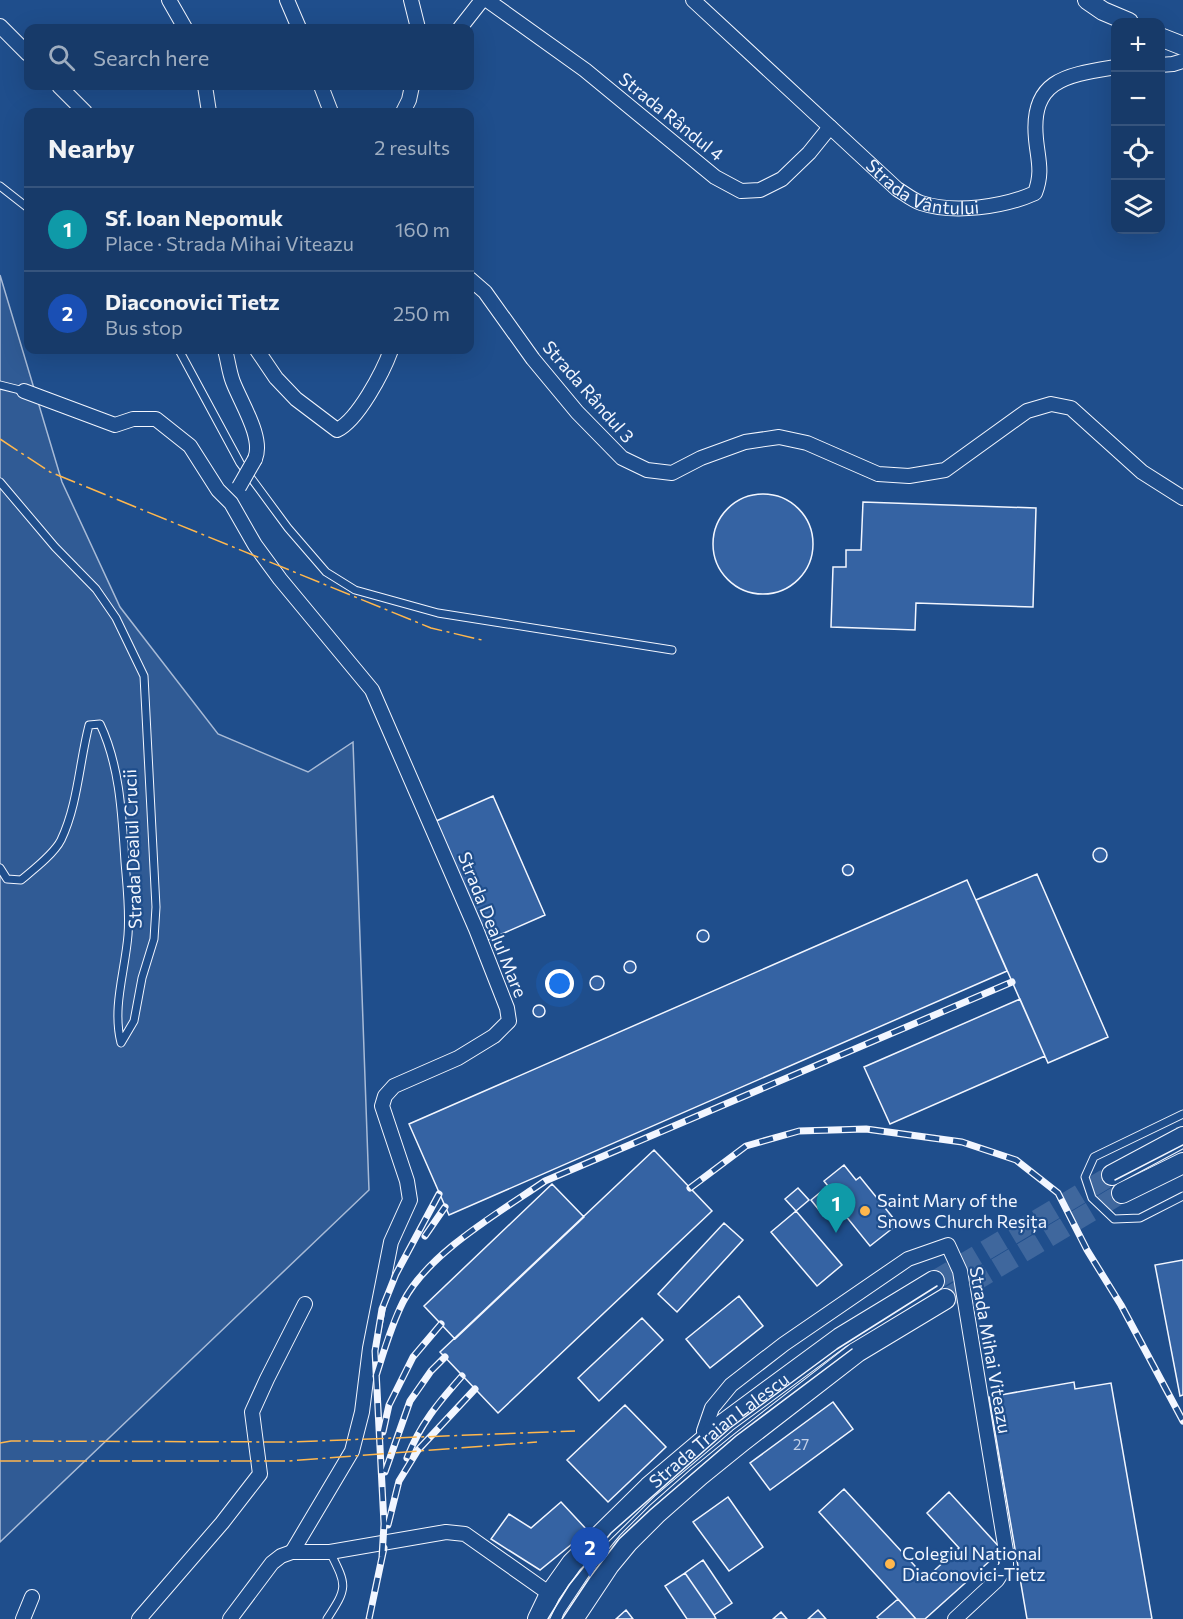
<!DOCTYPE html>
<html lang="en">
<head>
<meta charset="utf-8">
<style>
  :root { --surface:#173a69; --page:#244571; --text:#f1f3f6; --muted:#9eadc0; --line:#36547d; --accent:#ffb74d }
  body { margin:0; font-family:Commissioner,sans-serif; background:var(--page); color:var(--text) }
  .controls { position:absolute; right:18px; top:18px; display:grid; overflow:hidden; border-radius:12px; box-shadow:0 6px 24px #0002 }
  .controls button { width:54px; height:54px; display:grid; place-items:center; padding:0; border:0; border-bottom:2px solid var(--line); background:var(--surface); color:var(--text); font:30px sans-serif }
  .you { position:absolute; left:560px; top:984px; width:21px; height:21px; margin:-15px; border:4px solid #fff; border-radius:50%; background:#1a73e8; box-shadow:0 0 0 9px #1a73e833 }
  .badge { display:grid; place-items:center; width:39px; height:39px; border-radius:50%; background:var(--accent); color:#fff; font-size:20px; font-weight:700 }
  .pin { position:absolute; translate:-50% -50px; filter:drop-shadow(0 2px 3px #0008) }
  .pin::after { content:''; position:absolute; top:32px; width:21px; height:18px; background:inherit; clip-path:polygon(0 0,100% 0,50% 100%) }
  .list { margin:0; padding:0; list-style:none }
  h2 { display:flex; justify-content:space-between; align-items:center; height:78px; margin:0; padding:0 24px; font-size:26px }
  h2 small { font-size:20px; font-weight:400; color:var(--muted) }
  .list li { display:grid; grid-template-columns:39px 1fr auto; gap:18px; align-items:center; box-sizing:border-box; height:84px; padding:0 24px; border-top:2px solid var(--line) }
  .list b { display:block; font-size:22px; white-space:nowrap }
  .list p { margin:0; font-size:20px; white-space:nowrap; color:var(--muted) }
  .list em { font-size:20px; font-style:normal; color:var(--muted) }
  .icon { flex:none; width:33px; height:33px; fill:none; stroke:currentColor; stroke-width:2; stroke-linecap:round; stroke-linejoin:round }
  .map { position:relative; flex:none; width:1183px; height:1619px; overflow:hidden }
  .search { position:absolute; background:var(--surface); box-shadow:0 6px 24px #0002; left:24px; top:24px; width:450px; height:66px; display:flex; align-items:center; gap:15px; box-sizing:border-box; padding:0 21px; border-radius:12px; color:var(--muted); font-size:22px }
  .panel { position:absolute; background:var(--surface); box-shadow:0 6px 24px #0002; left:24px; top:108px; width:450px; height:246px; border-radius:12px }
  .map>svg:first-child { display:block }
  .green { fill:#305b95; stroke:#a8bbd7; stroke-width:1.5 }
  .building { fill:#3563a3; stroke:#f2f6ff; stroke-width:1.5 }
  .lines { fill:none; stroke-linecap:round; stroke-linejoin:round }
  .secondary-tunnel { stroke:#3f679d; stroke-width:20; stroke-dasharray:20 10; stroke-linecap:butt }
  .service-casing { stroke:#f2f6ff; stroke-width:9 }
  .minor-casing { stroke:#f2f6ff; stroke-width:16 }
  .tertiary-casing { stroke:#f2f6ff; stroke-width:20 }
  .secondary-casing { stroke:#f2f6ff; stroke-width:22 }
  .service { stroke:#1f4e8c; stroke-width:7 }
  .minor { stroke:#1f4e8c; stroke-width:14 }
  .tertiary { stroke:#1f4e8c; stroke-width:18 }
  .secondary { stroke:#1f4e8c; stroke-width:20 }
  .tram { stroke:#f2f6ff; stroke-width:1.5 }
  .rail-casing { stroke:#f2f6ff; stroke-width:7 }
  .rail { stroke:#1f4e8c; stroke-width:4.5; stroke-dasharray:14; stroke-linecap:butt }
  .minor-bridge-casing { stroke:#f2f6ff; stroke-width:16; stroke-linecap:butt }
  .minor-bridge { stroke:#1f4e8c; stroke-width:14 }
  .power { stroke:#ffb74d; stroke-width:1.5; stroke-dasharray:21 4.5 3 4.5; stroke-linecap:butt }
  .poi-dot { fill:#ffb74d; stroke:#1f4e8c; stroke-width:2 }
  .labels { text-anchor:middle; stroke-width:4.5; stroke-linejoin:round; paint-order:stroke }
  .number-label { font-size:15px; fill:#c3d1e8 }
  .street-label { font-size:18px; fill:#f2f6ff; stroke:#1f4e8c }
  .poi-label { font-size:18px; fill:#f2f6ff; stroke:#1f4e8c; text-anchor:start }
</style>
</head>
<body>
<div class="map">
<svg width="1183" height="1619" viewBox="0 0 1183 1619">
  <rect width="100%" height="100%" fill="#1f4e8c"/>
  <path class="green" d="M 0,275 L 62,482 L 120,607 L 218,734 L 308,772 L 353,742 L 369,1190 L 0,1542 Z"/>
  <path class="building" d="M713 544a50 50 0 1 1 100 0a50 50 0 1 1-100 0Z
    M 863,502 L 1036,508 L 1033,607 L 916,603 L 915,630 L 831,627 L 833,567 L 846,567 L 846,550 L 861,550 Z
    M 493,796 L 545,915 L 486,941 L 434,822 Z
    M1093 855a7 7 0 1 1 14 0a7 7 0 1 1-14 0Z
    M842.5 870a5.5 5.5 0 1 1 11 0a5.5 5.5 0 1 1-11 0Z
    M 1037,874 L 1108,1037 L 1048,1063 L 976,900 Z
    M 967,880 L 1007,971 L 449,1215 L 409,1124 Z
    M697 936a6 6 0 1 1 12 0a6 6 0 1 1-12 0Z
    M624 967a6 6 0 1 1 12 0a6 6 0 1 1-12 0Z
    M590 983a7 7 0 1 1 14 0a7 7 0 1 1-14 0Z
    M 1020,999 L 1045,1056 L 890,1124 L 864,1067 Z
    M533 1011a6 6 0 1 1 12 0a6 6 0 1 1-12 0Z
    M 654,1150 L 712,1211 L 498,1413 L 440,1352 Z
    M 844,1165 L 856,1180 L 860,1177 L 898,1224 L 870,1246 L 832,1199 L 836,1196 L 824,1181 Z
    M 552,1184 L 584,1217 L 455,1339 L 424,1306 Z
    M 828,1186 L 836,1196 L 819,1210 L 811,1200 Z
    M 798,1188 L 809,1200 L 796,1211 L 785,1199 Z
    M 796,1211 L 842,1265 L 817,1286 L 771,1232 Z
    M 724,1223 L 743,1240 L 677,1312 L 658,1294 Z
    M 1183,1260 L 1183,1395 L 1180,1396 L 1155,1265 Z
    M 739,1296 L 763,1326 L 710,1368 L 686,1339 Z
    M 642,1318 L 663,1340 L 599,1401 L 578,1378 Z
    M 1074,1382 L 1075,1389 L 1111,1383 L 1152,1619 L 1027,1619 L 989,1397 Z
    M 833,1402 L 853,1429 L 770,1490 L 750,1463 Z
    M 625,1405 L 666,1447 L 608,1502 L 567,1460 Z
    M 844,1489 L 926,1578 L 959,1548 L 927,1513 L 949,1492 L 1002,1550 L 925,1619 L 916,1619 L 819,1512 Z
    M 728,1497 L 763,1547 L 729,1571 L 693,1522 Z
    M 561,1502 L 588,1531 L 540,1570 L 491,1539 L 509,1514 L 531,1528 Z
    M 703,1560 L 732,1603 L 714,1615 L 685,1573 Z
    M 685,1573 L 714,1615 L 716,1619 L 687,1619 L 665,1586 Z
    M 898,1599 L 916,1619 L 879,1619 L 877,1617 Z
    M 626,1610 L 633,1619 L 616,1619 Z
    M 818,1610 L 826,1619 L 808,1619 Z
    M 781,1612 L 787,1619 L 773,1619 Z"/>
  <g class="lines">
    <path class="secondary-tunnel" d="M 934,1281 L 1112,1175
      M 945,1299 L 1122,1193"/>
    <g class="service-casing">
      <path id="service" d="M 0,186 L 28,208
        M 179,350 L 240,463 L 288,528 L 326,572 L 355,590 L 438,613 L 672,650
        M 0,385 L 24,391
        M 0,482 L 55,547 L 96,589 L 116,618 L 144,676 L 156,907 L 154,939 L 142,978 L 134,1021 L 121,1043 C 112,1007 125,972 128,935 C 130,911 127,886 125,862 C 122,815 120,766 100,724 L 89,725 C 79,764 78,804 61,840 C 54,854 33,870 21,880 L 7,879 L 0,868
        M 1183,1114 L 1094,1157 L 1085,1177 L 1092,1198 L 1114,1219 L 1140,1218 L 1183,1196
        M 327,1619 C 348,1587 347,1586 330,1552"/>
    </g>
    <g class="minor-casing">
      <g id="minor">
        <path d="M 169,0 L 185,28"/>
        <path d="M 287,0 L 299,28"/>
        <path d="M 411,0 L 418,28"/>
        <path d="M 487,0 L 585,70 L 715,177 L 741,191 L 760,190 L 782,179 L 809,153 L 830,127"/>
        <path id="s1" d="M 693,0 L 897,189 C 904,193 912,200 921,203 C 954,214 1004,207 1035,193 C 1043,172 1038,160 1036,139 C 1030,79 1067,75 1116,67"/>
        <path d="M 0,26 L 28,54"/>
        <path d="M 460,28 L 482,0"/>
        <path d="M 1160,65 L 1173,64 L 1183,61"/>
        <path d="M 59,86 L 85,112"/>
        <path d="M 205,86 L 209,112"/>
        <path d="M 321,86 L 331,112"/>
        <path d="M 403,112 L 409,100 L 412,86"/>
        <path d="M 470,279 L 485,292 L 533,359 L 577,412 L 622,458 L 647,470 L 672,473 L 701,458 L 745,442 L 779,437 L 807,443 L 878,474 L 909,476 L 945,470 L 1027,411 L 1051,404 L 1071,408 L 1142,472 L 1183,498"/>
        <path d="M 225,350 C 228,360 229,372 233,382 C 241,403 264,438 255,459"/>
        <path d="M 257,350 L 276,378 L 296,399 L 337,430 C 358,420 383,372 391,350"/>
        <path d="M 24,391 L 115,425 L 133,419 L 156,419 L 190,446 L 218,490 L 231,503 L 255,545 L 280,579 L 372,690 L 476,929 L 507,1008 L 509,1021 L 494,1036 L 458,1058 L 394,1086 L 385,1096 L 382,1106 L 407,1181 L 410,1200 L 391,1242 L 370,1348 L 362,1412 L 352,1451 L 292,1552"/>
        <path d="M 706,1439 L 704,1431 L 712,1408 L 731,1385 L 784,1344 L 908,1259 L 948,1245 L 960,1271 L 1006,1551 L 1006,1566 L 997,1580 L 955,1619"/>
        <path d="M 23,1619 L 32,1597"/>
        <path d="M 139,1619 L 222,1523 L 260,1474 L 252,1412 L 267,1379 L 305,1304"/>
        <path d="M 230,1619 L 272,1563 L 281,1556 L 292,1552 L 330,1552 L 446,1532 L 465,1534 L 550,1594"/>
      </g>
    </g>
    <g class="tertiary-casing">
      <path id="tertiary" d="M 1087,0 L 1103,11 L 1129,22
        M 1160,37 L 1183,46"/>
    </g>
    <g class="secondary-casing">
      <g id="secondary">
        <path d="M 1112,1175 L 1183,1137"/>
        <path d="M 1122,1193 L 1183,1163"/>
        <path id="s2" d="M 538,1619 L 550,1594 L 572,1563 L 649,1487 L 726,1422 L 840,1338 L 934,1281"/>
        <path d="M 573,1619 L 609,1565 L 628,1542 L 657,1513 L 699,1476 L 741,1442 L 857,1352 L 945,1299"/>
      </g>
    </g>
    <use href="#service" class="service"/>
    <use href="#minor" class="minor"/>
    <use href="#tertiary" class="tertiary"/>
    <use href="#secondary" class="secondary"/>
    <path class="tram" d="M 1115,1180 L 1183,1145
      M 548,1619 L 569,1585 L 611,1533 L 730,1428 L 837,1349 L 937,1286
      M 562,1619 L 590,1577 L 619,1539 L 650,1510 L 736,1436 L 852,1349"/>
    <g class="rail-casing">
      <path id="rail" d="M 690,1188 L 746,1146 L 799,1131 L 866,1129 L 962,1142 L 1016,1160 L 1058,1193 L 1087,1250 L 1121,1305 L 1183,1421
        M 425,1236 L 445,1207
        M 376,1376 C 384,1351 391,1326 403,1302 C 428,1253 500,1212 545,1181 L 1012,982
        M 383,1432 L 389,1405 L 413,1357 L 441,1324
        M 407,1458 C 420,1424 439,1402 462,1376
        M 385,1472 L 410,1401 L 431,1371 L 445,1357
        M 388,1525 L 399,1481 L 418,1450 L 475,1389
        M 382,1557 L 384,1524 L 375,1351 L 382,1309 L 396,1274 L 439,1194
        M 369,1619 L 384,1548"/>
    </g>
    <use href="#rail" class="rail"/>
    <g class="minor-bridge-casing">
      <path id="minor-bridge" d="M 239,487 L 255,459"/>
    </g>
    <use href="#minor-bridge" class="minor-bridge"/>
    <path class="power" d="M 0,439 L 50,472 L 431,628 L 482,640
      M 0,1443 L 11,1441 L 290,1442 L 575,1431
      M 0,1461 L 288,1461 L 537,1442"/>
  </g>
  <g class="poi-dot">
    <circle cx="865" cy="1211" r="6"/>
    <circle cx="890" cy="1564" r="6"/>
  </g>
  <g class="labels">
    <g class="number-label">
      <text x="801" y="1450">27</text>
    </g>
    <g class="street-label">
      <text transform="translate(671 117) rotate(39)" y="6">Strada Rândul 4</text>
      <text dy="6" stroke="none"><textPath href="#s1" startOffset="302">Strada Vântului</textPath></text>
      <text transform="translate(588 392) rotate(49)" y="6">Strada Rândul 3</text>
      <text transform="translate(133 849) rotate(-92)" y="6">Strada Dealul Crucii</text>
      <text transform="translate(492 925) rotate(68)" y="6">Strada Dealul Mare</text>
      <text transform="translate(990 1350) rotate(80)" y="6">Strada Mihai Viteazu</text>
      <text dy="6" stroke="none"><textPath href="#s2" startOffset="264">Strada Traian Lalescu</textPath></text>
    </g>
    <g class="poi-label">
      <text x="877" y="1207">Saint Mary of the<tspan x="877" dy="21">Snows Church Reșița</tspan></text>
      <text x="902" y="1560">Colegiul Național<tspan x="902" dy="21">Diaconovici-Tietz</tspan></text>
    </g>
  </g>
</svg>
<div class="controls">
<button>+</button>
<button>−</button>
<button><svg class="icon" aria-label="locate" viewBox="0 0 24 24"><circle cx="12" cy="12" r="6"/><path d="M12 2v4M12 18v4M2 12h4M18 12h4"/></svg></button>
<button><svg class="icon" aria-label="layers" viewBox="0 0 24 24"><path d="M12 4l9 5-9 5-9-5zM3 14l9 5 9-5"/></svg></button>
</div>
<div class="you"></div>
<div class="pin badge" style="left:836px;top:1233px;background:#0f9aa8">1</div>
<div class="pin badge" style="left:590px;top:1577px;background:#1a4fb4">2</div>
<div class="search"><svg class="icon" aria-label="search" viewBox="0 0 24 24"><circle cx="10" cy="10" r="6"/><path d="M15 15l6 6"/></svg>Search here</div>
<section class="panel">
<h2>Nearby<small>2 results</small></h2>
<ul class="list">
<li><span class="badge" style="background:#0f9aa8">1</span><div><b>Sf. Ioan Nepomuk</b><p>Place · Strada Mihai Viteazu</p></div><em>160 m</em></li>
<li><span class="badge" style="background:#1a4fb4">2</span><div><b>Diaconovici Tietz</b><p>Bus stop</p></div><em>250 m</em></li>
</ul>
</section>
</div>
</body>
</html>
